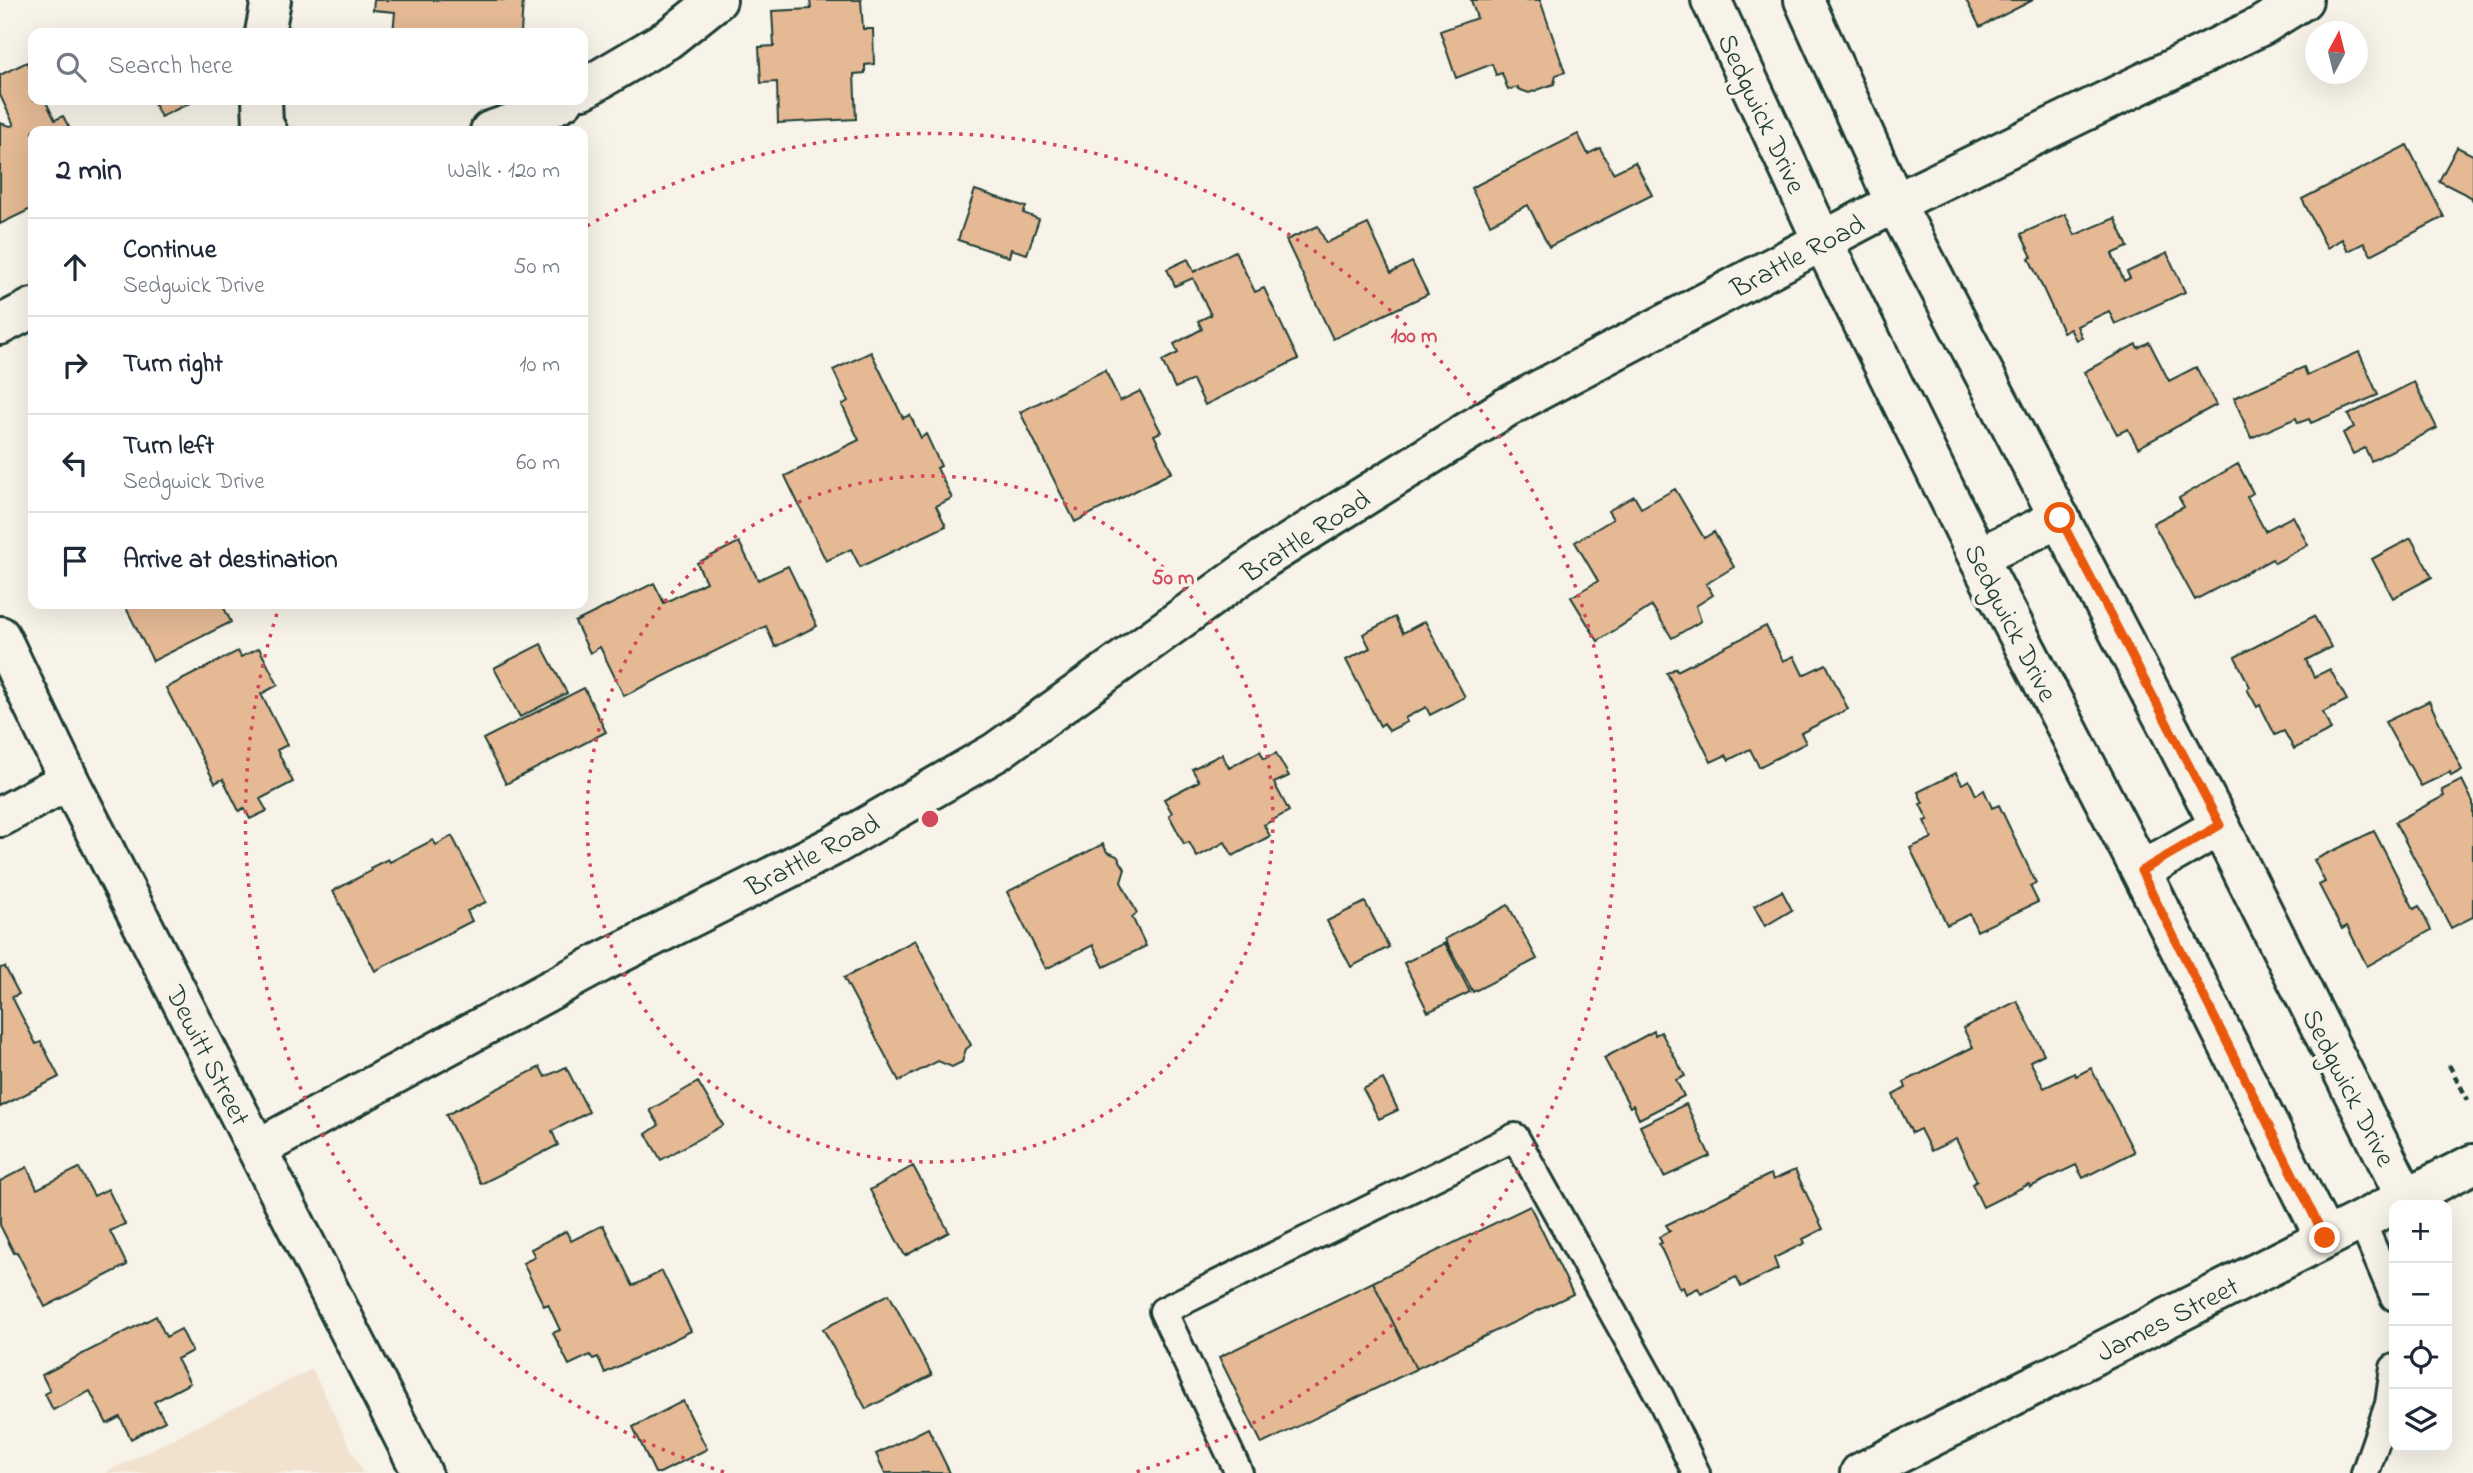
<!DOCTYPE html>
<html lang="en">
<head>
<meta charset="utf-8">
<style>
  :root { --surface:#fff; --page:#f6f6f7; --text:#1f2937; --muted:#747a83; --line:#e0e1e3 }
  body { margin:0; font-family:"Indie Flower",sans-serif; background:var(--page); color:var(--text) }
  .controls { position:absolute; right:21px; bottom:21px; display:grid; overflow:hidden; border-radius:14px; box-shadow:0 7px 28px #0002 }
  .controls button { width:63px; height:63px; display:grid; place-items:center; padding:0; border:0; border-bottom:2px solid var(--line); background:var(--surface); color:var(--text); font:35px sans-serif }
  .compass { position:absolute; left:2305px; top:21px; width:63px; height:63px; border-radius:50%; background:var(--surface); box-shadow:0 7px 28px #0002; rotate:7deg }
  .stop { position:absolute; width:21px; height:21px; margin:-16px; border:5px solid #ea580c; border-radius:50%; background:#fff }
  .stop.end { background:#ea580c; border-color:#fff; box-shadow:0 2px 7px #0008 }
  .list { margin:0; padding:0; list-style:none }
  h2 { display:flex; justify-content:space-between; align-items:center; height:91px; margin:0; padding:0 28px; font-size:30px }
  h2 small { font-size:23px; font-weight:400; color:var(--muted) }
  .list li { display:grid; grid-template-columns:46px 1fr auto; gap:21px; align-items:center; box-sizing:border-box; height:98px; padding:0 28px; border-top:2px solid var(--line) }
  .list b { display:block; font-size:26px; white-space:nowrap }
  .list p { margin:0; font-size:23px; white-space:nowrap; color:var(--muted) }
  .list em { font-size:23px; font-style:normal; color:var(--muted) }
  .icon { flex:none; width:38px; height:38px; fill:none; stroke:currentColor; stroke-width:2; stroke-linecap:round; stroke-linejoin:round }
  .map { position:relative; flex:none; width:2473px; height:1473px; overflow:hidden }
  .search { position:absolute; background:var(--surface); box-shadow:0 7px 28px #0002; left:28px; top:28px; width:560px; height:77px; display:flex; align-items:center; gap:18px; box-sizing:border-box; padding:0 24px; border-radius:14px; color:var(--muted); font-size:26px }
  .panel { position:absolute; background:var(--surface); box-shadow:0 7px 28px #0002; left:28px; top:126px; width:560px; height:483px; border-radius:14px }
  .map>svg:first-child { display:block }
  .built { fill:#f1e2cf }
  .building { fill:#e4b994; stroke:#1f3d34; stroke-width:2 }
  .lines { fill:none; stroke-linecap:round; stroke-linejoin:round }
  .service-casing { stroke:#1f3d34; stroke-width:32 }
  .minor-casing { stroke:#1f3d34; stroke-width:44 }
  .primary-casing { stroke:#1f3d34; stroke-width:44 }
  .path { stroke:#1f3d34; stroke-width:4.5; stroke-dasharray:7 5; stroke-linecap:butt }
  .service { stroke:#f7f3e8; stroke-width:26 }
  .minor { stroke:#f7f3e8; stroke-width:38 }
  .primary { stroke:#f7f3e8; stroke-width:38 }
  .route { stroke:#ea580c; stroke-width:9 }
  .ring { fill:none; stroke:#d1495b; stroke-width:3.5; stroke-dasharray:3.5 7 }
  .labels { text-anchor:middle; stroke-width:7; stroke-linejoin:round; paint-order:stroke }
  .street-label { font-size:28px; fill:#1f3d34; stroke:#f7f3e8 }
  .centre { fill:#d1495b; stroke:#f7f3e8; stroke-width:3.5 }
  .ring-label { font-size:21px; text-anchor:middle; font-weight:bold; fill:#d1495b; stroke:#f7f3e8; stroke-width:7; stroke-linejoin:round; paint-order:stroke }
</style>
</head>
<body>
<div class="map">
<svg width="2473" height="1473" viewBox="0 0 2473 1473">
  <rect width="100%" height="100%" fill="#f7f3e8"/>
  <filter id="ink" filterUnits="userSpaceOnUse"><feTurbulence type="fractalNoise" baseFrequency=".0143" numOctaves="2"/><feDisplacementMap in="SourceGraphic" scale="14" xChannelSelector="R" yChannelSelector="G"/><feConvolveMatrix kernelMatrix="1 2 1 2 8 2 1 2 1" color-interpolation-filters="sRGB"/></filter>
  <g filter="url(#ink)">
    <path class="built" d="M 312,1369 L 363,1473 L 105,1473 Z"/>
    <path class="building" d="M 374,0 L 523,0 L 521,33 L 393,33 L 395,12 L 373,10 Z
      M 810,0 L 861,0 L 863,29 L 873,29 L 874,64 L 865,65 L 865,73 L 854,74 L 856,119 L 778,123 L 777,82 L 761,83 L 759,47 L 774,46 L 772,11 L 811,9 Z
      M 1471,0 L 1540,0 L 1565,72 L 1556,75 L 1554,84 L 1529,93 L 1518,89 L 1518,87 L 1508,90 L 1502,73 L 1496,75 L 1492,64 L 1456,78 L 1440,31 L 1477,18 Z
      M 1966,0 L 2033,0 L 1980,27 Z
      M 27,62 L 33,75 L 33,100 L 45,100 L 55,120 L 63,116 L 71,131 L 33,131 L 33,208 L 0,224 L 0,123 L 10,126 L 14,125 L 0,95 L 0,75 Z
      M 152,100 L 196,100 L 161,117 Z
      M 1578,134 L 1588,154 L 1600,148 L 1613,173 L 1635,162 L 1652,195 L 1549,247 L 1528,205 L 1490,224 L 1471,188 Z
      M 2407,145 L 2444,217 L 2371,255 L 2364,243 L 2348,251 L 2342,239 L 2327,248 L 2302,199 Z
      M 2457,147 L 2473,155 L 2473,201 L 2471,197 L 2439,181 Z
      M 975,190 L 1026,207 L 1023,213 L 1039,219 L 1027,254 L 1011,249 L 1009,257 L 958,240 Z
      M 2065,214 L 2075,235 L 2115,218 L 2128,247 L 2112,254 L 2124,281 L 2130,278 L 2127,272 L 2167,253 L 2185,292 L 2115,324 L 2109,311 L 2077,326 L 2082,338 L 2076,340 L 2070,329 L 2063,332 L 2029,258 L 2032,257 L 2021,234 Z
      M 1368,224 L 1391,273 L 1412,262 L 1428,294 L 1333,339 L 1286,240 L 1318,226 L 1326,243 Z
      M 1235,251 L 1255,292 L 1264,288 L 1298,359 L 1205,405 L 1193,380 L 1175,388 L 1162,361 L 1178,353 L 1174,344 L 1202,329 L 1198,321 L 1211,315 L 1193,278 L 1175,286 L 1167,269 L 1188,259 L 1194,272 Z
      M 2149,342 L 2169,381 L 2196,367 L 2216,405 L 2138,448 L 2128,429 L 2117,434 L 2084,372 L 2136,344 L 2138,348 Z
      M 871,352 L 903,418 L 910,415 L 921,438 L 926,434 L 941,466 L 937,468 L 952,498 L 936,506 L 946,526 L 860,567 L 851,549 L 826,561 L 785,476 L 859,440 L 842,405 L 848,401 L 833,370 Z
      M 2359,352 L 2378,395 L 2311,423 L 2309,419 L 2298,423 L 2296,418 L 2251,438 L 2234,398 L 2304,367 L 2307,375 Z
      M 1105,370 L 1120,401 L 1140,391 L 1161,432 L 1154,435 L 1172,472 L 1075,522 L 1020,412 Z
      M 2414,382 L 2437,428 L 2371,461 L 2365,448 L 2353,454 L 2343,433 L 2354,427 L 2348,415 Z
      M 2238,464 L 2253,493 L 2247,497 L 2265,531 L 2293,516 L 2308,545 L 2275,563 L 2272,559 L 2195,600 L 2153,523 L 2184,507 L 2179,498 Z
      M 1675,489 L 1704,538 L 1714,532 L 1734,567 L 1706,584 L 1713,595 L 1696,606 L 1701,621 L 1672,638 L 1652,606 L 1598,641 L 1571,597 L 1598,581 L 1575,542 L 1613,519 L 1608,511 L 1634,496 L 1641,508 Z
      M 2411,538 L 2432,577 L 2393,598 L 2372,559 Z
      M 739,542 L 758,580 L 788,566 L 817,626 L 775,647 L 766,626 L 624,696 L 600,647 L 590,653 L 575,622 L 654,583 L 664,603 L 706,582 L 697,563 Z
      M 124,604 L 222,604 L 231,622 L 153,661 Z
      M 2314,616 L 2331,647 L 2306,660 L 2314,677 L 2330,669 L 2347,700 L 2323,712 L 2331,730 L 2294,749 L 2284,731 L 2275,735 L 2260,705 L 2257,707 L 2247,689 L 2250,687 L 2235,657 Z
      M 1395,617 L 1403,633 L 1425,621 L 1465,697 L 1430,715 L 1426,707 L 1405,718 L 1407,722 L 1389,731 L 1384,723 L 1380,726 L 1346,660 L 1370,648 L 1363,634 Z
      M 1766,626 L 1783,661 L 1794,656 L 1803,675 L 1826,664 L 1848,709 L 1801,733 L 1806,743 L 1759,767 L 1750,749 L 1729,760 L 1726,755 L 1711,762 L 1667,673 L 1676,668 L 1677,671 Z
      M 541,644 L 567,693 L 520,717 L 494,668 Z
      M 259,648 L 278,685 L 261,694 L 287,745 L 277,750 L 293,782 L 260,799 L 267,811 L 250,819 L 244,808 L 239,811 L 223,779 L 215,783 L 166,688 L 238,651 L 241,657 Z
      M 584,688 L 606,732 L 506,784 L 483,739 Z
      M 2429,701 L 2462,770 L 2451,776 L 2450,772 L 2421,786 L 2385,722 Z
      M 1260,751 L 1264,759 L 1276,753 L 1289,776 L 1274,783 L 1289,811 L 1264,825 L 1270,836 L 1233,856 L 1225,842 L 1197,857 L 1189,842 L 1184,844 L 1169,815 L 1172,813 L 1164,799 L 1199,781 L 1192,769 L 1222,754 L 1229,768 Z
      M 1956,773 L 1962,784 L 1969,780 L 1976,795 L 1984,790 L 1992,808 L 1999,805 L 2036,883 L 2030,886 L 2038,902 L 1977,931 L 1970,914 L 1947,925 L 1910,848 L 1932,838 L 1924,821 L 1928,820 L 1920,804 L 1923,803 L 1918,792 Z
      M 2462,780 L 2473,802 L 2473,917 L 2451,928 L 2395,822 L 2444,796 L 2442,790 Z
      M 2374,831 L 2414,909 L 2419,906 L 2431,930 L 2367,966 L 2347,926 L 2342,929 L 2319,885 L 2325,882 L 2314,860 Z
      M 452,836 L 486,902 L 467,911 L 472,921 L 375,971 L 333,891 L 371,871 L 370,868 L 388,859 L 390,862 L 433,840 L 436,845 Z
      M 1103,844 L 1107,852 L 1117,856 L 1125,869 L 1121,882 L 1137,913 L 1132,917 L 1146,946 L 1104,967 L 1093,945 L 1046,969 L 1007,892 Z
      M 1782,891 L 1792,910 L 1765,926 L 1754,906 Z
      M 1365,902 L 1389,947 L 1351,967 L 1327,921 Z
      M 1508,905 L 1537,959 L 1473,992 L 1445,939 Z
      M 915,940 L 971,1045 L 966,1049 L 962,1062 L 952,1067 L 938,1061 L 899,1081 L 844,978 Z
      M 1445,943 L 1470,992 L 1428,1012 L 1404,963 Z
      M 5,967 L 19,994 L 12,997 L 36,1044 L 41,1042 L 59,1077 L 0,1107 L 0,968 Z
      M 2017,1001 L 2044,1054 L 2030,1061 L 2044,1088 L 2075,1073 L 2076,1076 L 2091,1068 L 2134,1152 L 2083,1178 L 2076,1165 L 2030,1187 L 2029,1184 L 1983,1207 L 1972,1184 L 1977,1181 L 1956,1139 L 1931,1151 L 1920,1129 L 1912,1133 L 1893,1095 L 1906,1088 L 1904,1082 L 1973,1047 L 1963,1028 Z
      M 1654,1031 L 1655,1035 L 1661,1032 L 1685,1076 L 1676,1080 L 1684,1096 L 1639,1119 L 1633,1105 L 1630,1107 L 1604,1058 Z
      M 540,1067 L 545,1077 L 566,1067 L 589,1112 L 552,1131 L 558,1145 L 481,1184 L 446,1115 Z
      M 1383,1079 L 1398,1110 L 1379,1119 L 1363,1089 Z
      M 698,1082 L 723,1125 L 661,1160 L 646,1134 L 659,1125 L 650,1110 Z
      M 1686,1104 L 1710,1156 L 1664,1177 L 1640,1126 Z
      M 913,1166 L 949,1232 L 905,1256 L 870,1190 Z
      M 27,1167 L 37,1189 L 79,1168 L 94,1196 L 108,1189 L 125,1224 L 110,1231 L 127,1265 L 45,1307 L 17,1252 L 14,1253 L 0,1225 L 0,1181 Z
      M 1795,1170 L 1823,1229 L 1803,1239 L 1805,1243 L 1774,1258 L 1778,1269 L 1741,1287 L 1736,1277 L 1701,1294 L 1698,1288 L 1686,1294 L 1683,1287 L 1680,1289 L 1659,1244 L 1662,1243 L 1659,1237 L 1670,1231 L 1666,1225 L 1771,1174 L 1773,1180 Z
      M 1530,1206 L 1573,1294 L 1416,1369 L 1373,1282 Z
      M 603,1225 L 633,1286 L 662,1271 L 691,1331 L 605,1373 L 598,1357 L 593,1359 L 590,1355 L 569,1365 L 553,1333 L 560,1330 L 548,1304 L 544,1306 L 523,1263 L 535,1257 L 531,1249 L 566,1231 L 571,1241 Z
      M 1373,1282 L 1416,1369 L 1262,1444 L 1219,1357 Z
      M 889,1294 L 932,1375 L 866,1409 L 823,1329 Z
      M 156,1316 L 166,1337 L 181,1329 L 192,1351 L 177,1359 L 190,1383 L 154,1402 L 165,1421 L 131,1439 L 120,1417 L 107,1424 L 90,1391 L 53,1410 L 45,1394 L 50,1391 L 42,1375 Z
      M 683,1401 L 707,1449 L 660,1473 L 655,1473 L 633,1427 Z
      M 928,1428 L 950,1473 L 885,1473 L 876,1454 Z"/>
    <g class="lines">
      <g class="service-casing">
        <path id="service" d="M 2361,1220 L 2394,1297
          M 1239,1473 L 1163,1311 L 1515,1137 L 1660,1397 L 1696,1473
          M 2365,1473 L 2389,1404 L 2394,1368"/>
      </g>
      <g class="minor-casing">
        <path id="minor" d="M 1711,0 L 1823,242 L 1978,557 L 2141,871 L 2325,1238
          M 1804,0 L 1895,203 L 2220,826 L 2406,1198
          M 265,33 L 271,0
          M 583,89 L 668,39 L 717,0
          M 262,100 L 263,124 L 267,131
          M 490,131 L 539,114 L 564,100
          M 0,325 L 33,308
          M 1978,557 L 2060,518
          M 0,636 L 69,780 L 422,1473
          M 0,817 L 69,780
          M 2141,871 L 2220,826
          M 257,1149 L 600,963 L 831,847 L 996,752 L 1265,558 L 1507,407 L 1895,203 L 2261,26 L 2303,0"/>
      </g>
      <g class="primary-casing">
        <path id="primary" d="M 1860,1473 L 2473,1164"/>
      </g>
      <path class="path" d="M 2449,1065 L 2468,1100"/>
      <use href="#service" class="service"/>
      <use href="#minor" class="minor"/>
      <use href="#primary" class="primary"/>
    </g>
  </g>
  <g class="lines" filter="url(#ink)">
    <path class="route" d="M 2060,518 L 2220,825 L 2141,871 L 2325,1238"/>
  </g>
  <g class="ring">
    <circle cx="930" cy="819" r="343"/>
    <path d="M724 1472A685 685 0 0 1 279 607M587 226A685 685 0 1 1 1136 1472"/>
  </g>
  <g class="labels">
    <g class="street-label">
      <text transform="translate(1763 113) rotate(65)" y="10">Sedgwick Drive</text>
      <text transform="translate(1797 255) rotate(-28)" y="10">Brattle Road</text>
      <text transform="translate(1305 535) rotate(-33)" y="10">Brattle Road</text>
      <text transform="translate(2012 622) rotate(63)" y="10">Sedgwick Drive</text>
      <text transform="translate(812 854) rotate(-28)" y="10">Brattle Road</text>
      <text transform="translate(209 1055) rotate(63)" y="10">Dewitt Street</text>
      <text transform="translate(2350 1087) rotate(63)" y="10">Sedgwick Drive</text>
      <text transform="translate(2167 1318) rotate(-27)" y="10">James Street</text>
    </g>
  </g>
  <circle cx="930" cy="819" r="10" class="centre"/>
  <g class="ring-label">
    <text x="1414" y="342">100 m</text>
    <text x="1173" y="584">50 m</text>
  </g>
</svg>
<div class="controls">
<button>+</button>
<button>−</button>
<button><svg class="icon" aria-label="locate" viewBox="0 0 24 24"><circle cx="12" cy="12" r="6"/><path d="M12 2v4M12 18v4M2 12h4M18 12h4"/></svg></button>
<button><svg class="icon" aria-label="layers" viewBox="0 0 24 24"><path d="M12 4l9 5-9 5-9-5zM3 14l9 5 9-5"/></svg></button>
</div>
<svg class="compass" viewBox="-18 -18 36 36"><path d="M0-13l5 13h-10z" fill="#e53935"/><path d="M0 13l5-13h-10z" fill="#747a83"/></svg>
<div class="stop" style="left:2060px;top:518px"></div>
<div class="stop end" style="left:2325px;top:1238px"></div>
<div class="search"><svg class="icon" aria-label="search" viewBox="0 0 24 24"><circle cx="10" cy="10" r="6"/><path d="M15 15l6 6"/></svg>Search here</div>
<section class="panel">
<h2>2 min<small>Walk · 120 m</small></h2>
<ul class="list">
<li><svg class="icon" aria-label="ahead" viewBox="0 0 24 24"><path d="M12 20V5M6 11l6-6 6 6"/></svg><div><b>Continue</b><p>Sedgwick Drive</p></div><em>50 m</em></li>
<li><svg class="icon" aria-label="right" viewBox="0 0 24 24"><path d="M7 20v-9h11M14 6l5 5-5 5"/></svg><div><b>Turn right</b></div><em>10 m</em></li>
<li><svg class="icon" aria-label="left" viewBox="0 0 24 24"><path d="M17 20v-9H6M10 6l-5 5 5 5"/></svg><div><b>Turn left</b><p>Sedgwick Drive</p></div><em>60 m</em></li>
<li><svg class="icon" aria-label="arrive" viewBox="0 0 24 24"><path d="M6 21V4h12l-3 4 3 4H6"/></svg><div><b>Arrive at destination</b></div></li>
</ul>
</section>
</div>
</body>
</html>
